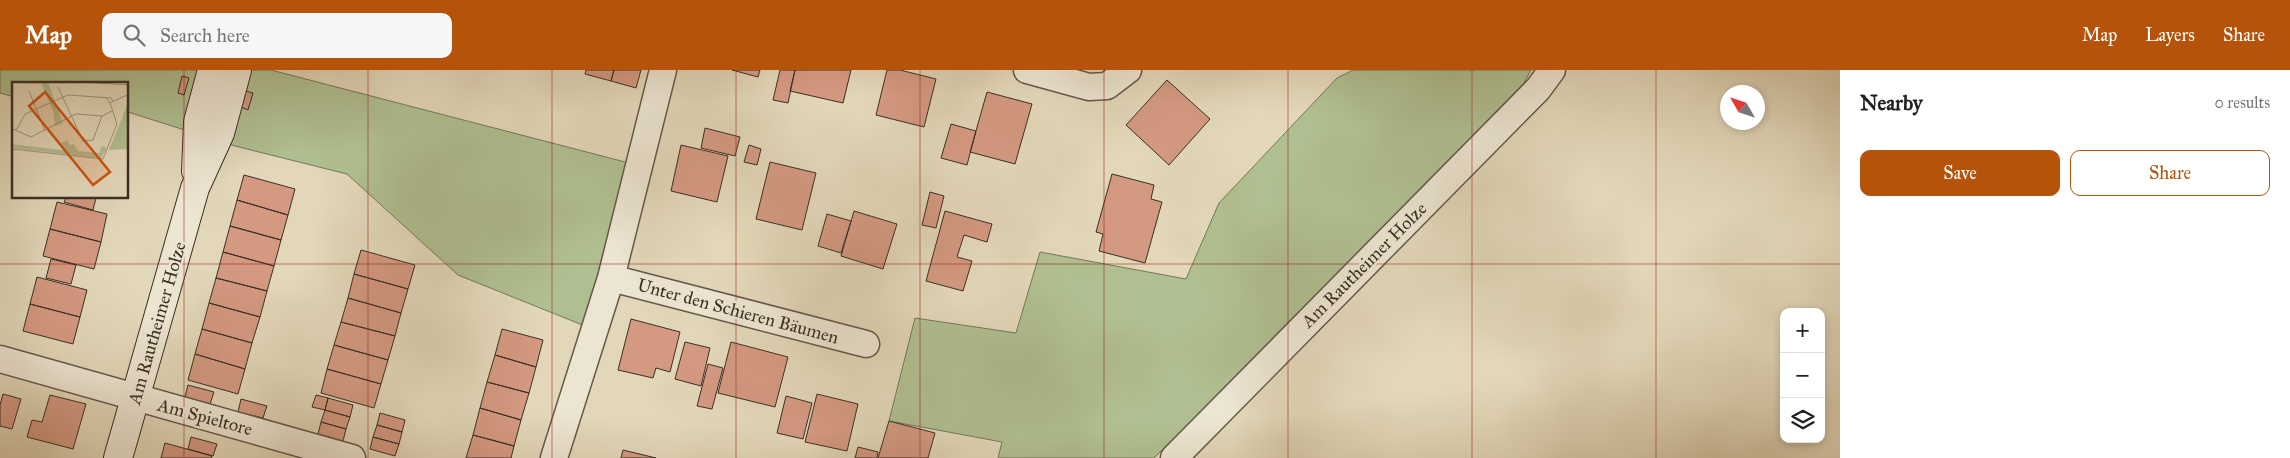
<!DOCTYPE html>
<html lang="en">
<head>
<meta charset="utf-8">
<style>
  :root { --surface:#fff; --page:#f6f6f6; --text:#222; --muted:#767676; --line:#e0e0e0; --accent:#b45309 }
  body { margin:0; font-family:"IM FELL Great Primer",serif; background:var(--page); color:var(--text) }
  .controls { position:absolute; right:15px; bottom:15px; display:grid; overflow:hidden; border-radius:10px; box-shadow:0 2px 8px #0003 }
  .controls button { width:45px; height:45px; display:grid; place-items:center; padding:0; border:0; border-bottom:1px solid var(--line); background:var(--surface); color:var(--text); font:25px sans-serif }
  .compass { position:absolute; left:1720px; top:15px; width:45px; height:45px; border-radius:50%; background:var(--surface); box-shadow:0 2px 8px #0003; rotate:309deg }
  .list { margin:0; padding:0; list-style:none }
  h2 { display:flex; justify-content:space-between; align-items:center; height:65px; margin:0; padding:0 20px; font-size:21px }
  h2 small { font-size:16px; font-weight:400; color:var(--muted) }
  .actions { display:flex; gap:10px; padding:15px 20px }
  .actions a { flex:1; padding:11px 0; border:1px solid var(--accent); border-radius:10px; text-align:center; font-size:18px; color:var(--accent) }
  .actions .main { background:var(--accent); color:#fff }
  .icon { flex:none; width:28px; height:28px; fill:none; stroke:currentColor; stroke-width:2; stroke-linecap:round; stroke-linejoin:round }
  .map { position:relative; flex:none; width:1840px; height:388px; overflow:hidden }
  header { display:flex; align-items:center; gap:30px; box-sizing:border-box; height:70px; padding:0 25px; background:var(--accent); color:#fff }
  header strong { font-size:24px }
  nav { display:flex; gap:28px; margin-inline-start:auto; font-size:18px }
  .search { width:350px; height:45px; background:var(--page); display:flex; align-items:center; gap:12px; box-sizing:border-box; padding:0 18px; border-radius:10px; color:var(--muted); font-size:19px }
  main { display:flex }
  aside { flex:1; background:var(--surface) }
  .map>svg:first-child { display:block }
  .green { fill:#b0bf91; stroke:#75775b }
  .building { fill:#d49981; stroke:#3a2f25 }
  .lines { fill:none; stroke-linecap:round; stroke-linejoin:round }
  .street-casing { stroke:#64594a; stroke-width:29 }
  .secondary-casing { stroke:#3a2f25; stroke-width:30 }
  .street { stroke:#ece5d2; stroke-width:26 }
  .secondary { stroke:#ece5d2; stroke-width:28 }
  .grid { fill:none; stroke:#8f2418; stroke-width:1; stroke-opacity:0.55 }
  .labels { text-anchor:middle; stroke-width:4.5; stroke-linejoin:round; paint-order:stroke }
  .street-label { font-size:18px; fill:#3a2f25; stroke:#ece5d2 }
  .inset-road { fill:none; stroke:#9f947e; stroke-width:1 }
  .view { fill:#ce5310; fill-opacity:0.15; stroke:#ce5310; stroke-width:2.5 }
  .inset-edge { fill:none; stroke:#3a2f25; stroke-width:2.5 }
</style>
</head>
<body>
<header>
<strong>Map</strong>
<div class="search"><svg class="icon" aria-label="search" viewBox="0 0 24 24"><circle cx="10" cy="10" r="6"/><path d="M15 15l6 6"/></svg>Search here</div>
<nav><a>Map</a><a>Layers</a><a>Share</a></nav>
</header>
<main>
<div class="map">
<svg width="1840" height="388" viewBox="0 0 1840 388">
  <rect width="100%" height="100%" fill="#e2d7b9"/>
  <filter id="stains"><feTurbulence type="fractalNoise" baseFrequency=".004" numOctaves="4"/><feColorMatrix values="0 0 0 0 .2 0 0 0 0 .09 0 0 0 0 .02 0 0 0 .5 -.17"/></filter>
  <radialGradient id="worn" r=".72"><stop offset=".6" stop-color="#630" stop-opacity="0"/><stop offset="1" stop-color="#630" stop-opacity=".3"/></radialGradient>
  <path class="green" d="M 0,0 L 271,0 L 629,93 L 585,256 L 458,205 L 347,104 L 235,76 L 128,42 L 128,14 L 14,14 L 14,27 L 0,23 Z
    M 1353,0 L 1531,0 L 1524,13 L 1451,92 L 1154,388 L 998,388 L 1002,372 L 889,351 L 915,248 L 1016,263 L 1040,182 L 1186,209 L 1219,133 L 1337,8 Z"/>
  <path class="building" d="M 586,0 L 614,0 L 611,11 L 585,4 Z
    M 614,0 L 641,0 L 636,18 L 611,11 Z
    M 732,0 L 760,0 L 758,7 Z
    M 780,0 L 795,0 L 788,33 L 773,30 Z
    M 795,0 L 851,0 L 843,33 L 790,21 Z
    M 887,0 L 900,0 L 936,9 L 924,57 L 876,45 Z
    M 182,6 L 189,8 L 184,25 L 178,23 Z
    M 1167,10 L 1210,49 L 1169,95 L 1126,55 Z
    M 245,21 L 253,23 L 248,40 L 241,37 Z
    M 987,22 L 1032,34 L 1015,94 L 970,82 Z
    M 951,54 L 976,61 L 967,95 L 941,88 Z
    M 705,58 L 740,67 L 735,86 L 701,78 Z
    M 681,75 L 728,86 L 717,132 L 671,121 Z
    M 749,75 L 761,79 L 757,95 L 744,92 Z
    M 770,92 L 816,103 L 802,160 L 756,149 Z
    M 1112,104 L 1154,115 L 1151,129 L 1162,132 L 1145,193 L 1099,181 L 1103,164 L 1096,162 Z
    M 244,105 L 295,119 L 288,145 L 237,130 Z
    M 930,122 L 944,126 L 936,158 L 922,155 Z
    M 66,128 L 96,128 L 93,140 L 64,132 Z
    M 237,130 L 288,145 L 281,170 L 230,156 Z
    M 57,132 L 107,144 L 101,172 L 50,159 Z
    M 854,141 L 897,154 L 883,199 L 841,186 Z
    M 945,141 L 992,154 L 987,172 L 964,165 L 957,187 L 972,191 L 963,221 L 926,211 Z
    M 827,144 L 851,151 L 841,183 L 818,176 Z
    M 230,156 L 281,170 L 274,196 L 223,182 Z
    M 50,159 L 101,172 L 94,199 L 43,186 Z
    M 361,180 L 415,195 L 408,219 L 354,204 Z
    M 223,182 L 274,196 L 267,221 L 216,208 Z
    M 51,189 L 76,195 L 71,214 L 46,208 Z
    M 354,204 L 408,219 L 401,243 L 348,228 Z
    M 37,207 L 87,220 L 80,247 L 30,234 Z
    M 216,208 L 267,221 L 260,247 L 209,233 Z
    M 348,228 L 401,243 L 395,266 L 341,252 Z
    M 209,233 L 260,247 L 252,273 L 202,259 Z
    M 30,234 L 80,247 L 73,274 L 23,261 Z
    M 631,249 L 680,262 L 670,302 L 656,298 L 653,308 L 618,300 Z
    M 341,252 L 395,266 L 388,290 L 334,275 Z
    M 202,259 L 252,273 L 245,299 L 195,284 Z
    M 502,259 L 543,270 L 536,297 L 495,285 Z
    M 685,272 L 710,278 L 701,316 L 675,309 Z
    M 731,272 L 788,287 L 775,337 L 718,323 Z
    M 334,275 L 388,290 L 381,314 L 327,299 Z
    M 195,284 L 245,299 L 238,324 L 188,310 Z
    M 495,285 L 536,297 L 529,323 L 487,312 Z
    M 708,294 L 723,298 L 712,339 L 697,336 Z
    M 327,299 L 381,314 L 374,338 L 321,323 Z
    M 487,312 L 529,323 L 521,350 L 480,338 Z
    M 188,315 L 214,322 L 210,334 L 185,327 Z
    M 3,324 L 21,329 L 12,359 L 0,356 L 0,335 Z
    M 817,324 L 858,334 L 847,381 L 805,372 Z
    M 50,325 L 86,334 L 73,379 L 27,367 L 32,350 L 42,352 Z
    M 316,325 L 328,328 L 325,340 L 312,337 Z
    M 786,326 L 812,333 L 803,369 L 777,363 Z
    M 328,328 L 353,335 L 350,347 L 325,340 Z
    M 241,329 L 267,336 L 263,348 L 238,342 Z
    M 480,338 L 521,350 L 514,376 L 473,365 Z
    M 325,340 L 350,347 L 346,359 L 321,352 Z
    M 380,343 L 405,350 L 402,362 L 377,355 Z
    M 889,351 L 935,363 L 928,388 L 878,388 Z
    M 321,352 L 346,359 L 343,371 L 318,364 Z
    M 377,355 L 402,362 L 399,374 L 373,367 Z
    M 473,365 L 514,376 L 511,388 L 466,388 Z
    M 191,367 L 217,374 L 213,386 L 188,379 Z
    M 373,367 L 399,374 L 395,386 L 370,379 Z
    M 165,373 L 212,386 L 211,388 L 161,388 Z
    M 858,377 L 878,382 L 877,388 L 855,388 Z
    M 623,380 L 656,388 L 621,388 Z"/>
  <g class="lines">
    <g class="street-casing">
      <path id="street" d="M 1027,0 L 1089,17 L 1107,16 L 1128,0
        M 611,208 L 866,274
        M 0,289 L 352,388
        M 554,388 L 611,208 L 663,0
        M 1174,388 L 1538,19 L 1552,0"/>
    </g>
    <g class="secondary-casing">
      <path id="secondary" d="M 196,101 L 198,52 L 212,0
        M 118,388 L 195,118 L 220,63 L 237,0"/>
    </g>
    <use href="#street" class="street"/>
    <use href="#secondary" class="secondary"/>
  </g>
  <path class="grid" d="M 184,0 L 184,388M 368,0 L 368,388M 552,0 L 552,388M 736,0 L 736,388M 920,0 L 920,388M 1104,0 L 1104,388M 1288,0 L 1288,388M 1472,0 L 1472,388M 1656,0 L 1656,388M 0,194 L 1840,194"/>
  <g class="labels">
    <g class="street-label">
      <text transform="translate(1364 195) rotate(-45)" y="6">Am Rautheimer Holze</text>
      <text transform="translate(738 241) rotate(15)" y="6">Unter den Schieren Bäumen</text>
      <text transform="translate(157 253) rotate(-74)" y="6">Am Rautheimer Holze</text>
      <text transform="translate(205 347) rotate(15)" y="6">Am Spieltore</text>
    </g>
  </g>
  <g transform="translate(12 12)">
    <rect width="116" height="116" fill="#e2d7b9"/>
    <path d="M 29,0 L 36,0 L 51,41 L 43,44 L 41,29 ZM 116,20 L 116,67 L 97,68 L 107,44 ZM 55,58 L 58,63 L 62,62 L 66,69 L 87,71 L 90,64 L 95,66 L 89,76 L 0,66 L 0,62 L 49,68 L 52,66 L 49,61 Z" fill="#b0bf91"/>
    <path class="inset-road" d="M 70,0 L 117,3M 46,5 L 71,59 L 81,58 L 90,34M 17,9 L 33,49M 94,16 L 98,21 L 117,12M 0,48 L 5,47 L 13,32 L 56,13 L 99,16 L 101,19M 3,48 L 19,55 L 64,32 L 90,34 L 100,29M 0,67 L 91,77 L 105,42 L 98,21"/>
    <path class="view" d="M 33,10 L 98,90 L 81,103 L 17,24 Z"/>
    <rect width="116" height="116" class="inset-edge"/>
  </g>
  <rect width="100%" height="100%" filter="url(#stains)"/>
  <rect width="100%" height="100%" fill="url(#worn)"/>
</svg>
<div class="controls">
<button>+</button>
<button>−</button>
<button><svg class="icon" aria-label="layers" viewBox="0 0 24 24"><path d="M12 4l9 5-9 5-9-5zM3 14l9 5 9-5"/></svg></button>
</div>
<svg class="compass" viewBox="-18 -18 36 36"><path d="M0-13l5 13h-10z" fill="#e53935"/><path d="M0 13l5-13h-10z" fill="#767676"/></svg>
</div>
<aside>
<h2>Nearby<small>0 results</small></h2>
<ul class="list">
</ul>
<div class="actions"><a class="main">Save</a><a>Share</a></div>
</aside>
</main>
</body>
</html>
